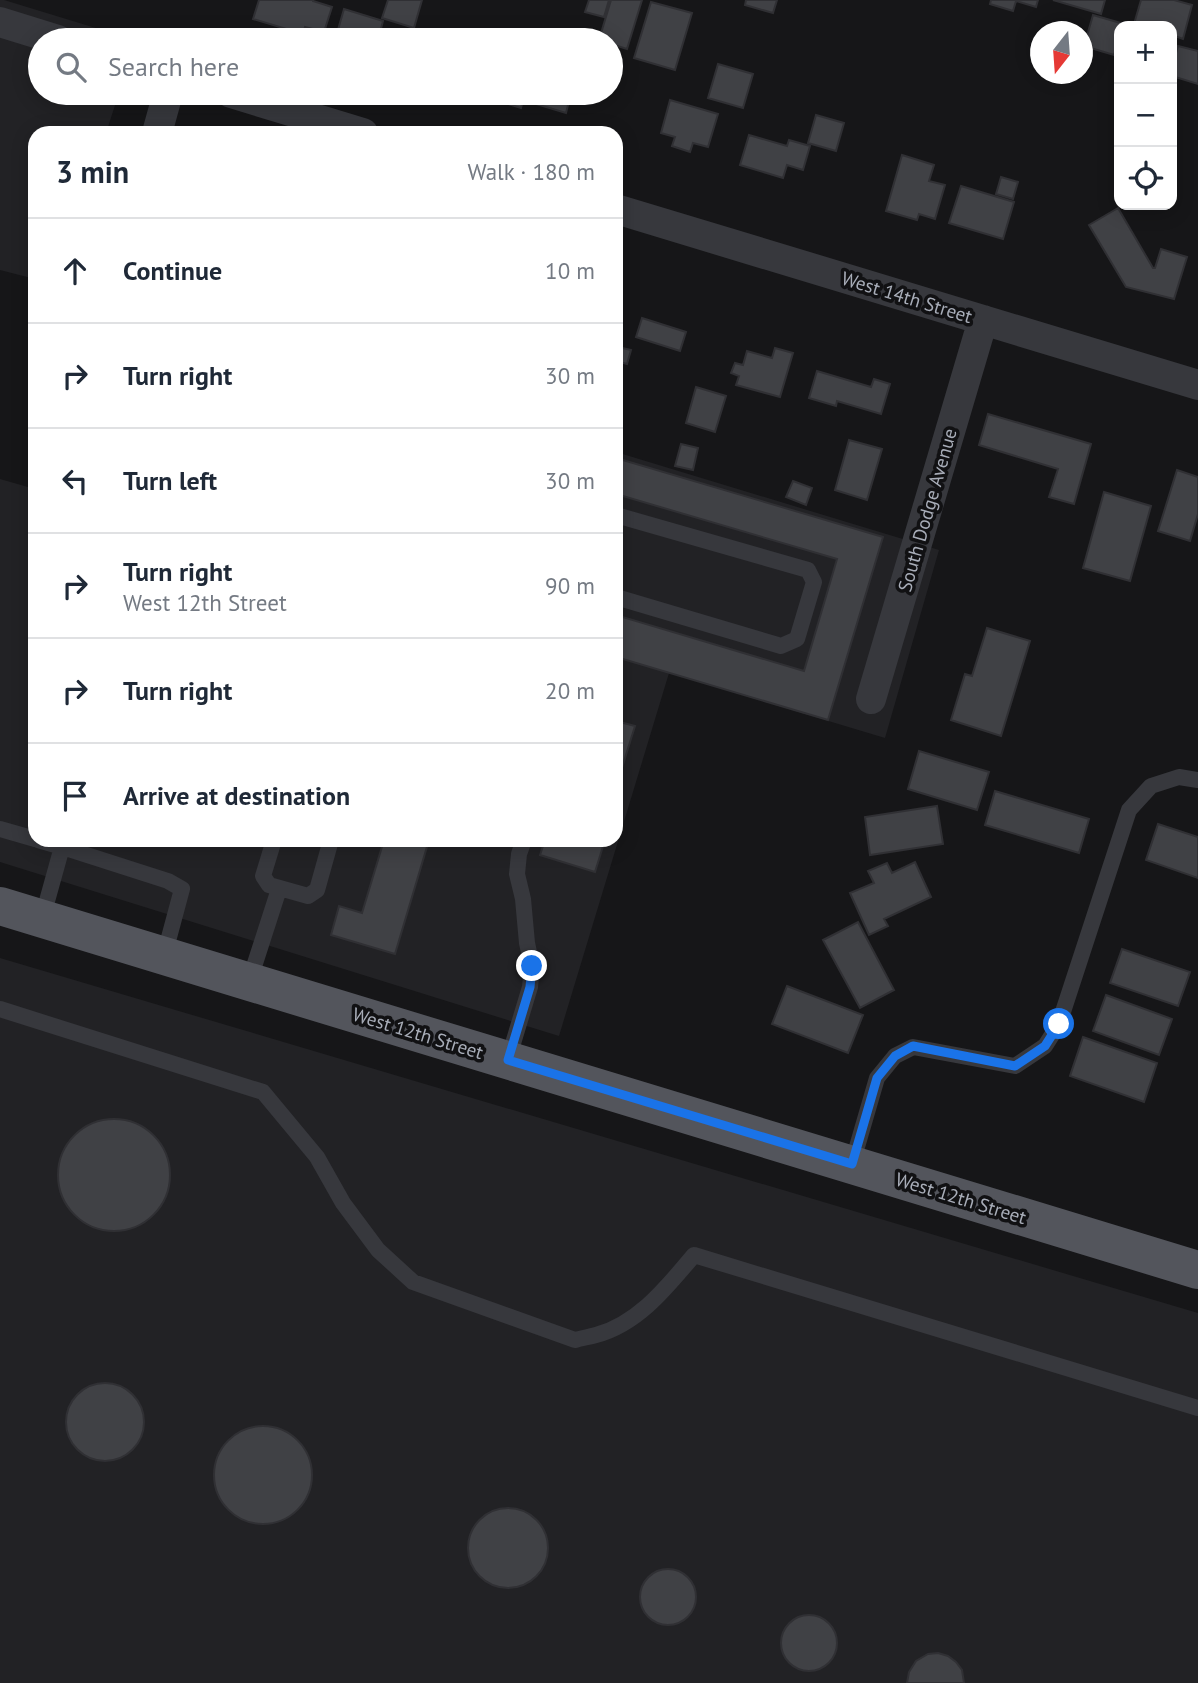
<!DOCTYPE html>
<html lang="en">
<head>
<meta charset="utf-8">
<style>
  :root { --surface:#fff; --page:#f6f6f7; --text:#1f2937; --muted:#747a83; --line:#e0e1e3 }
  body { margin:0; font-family:"PT Sans",sans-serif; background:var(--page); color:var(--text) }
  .controls { position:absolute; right:21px; top:21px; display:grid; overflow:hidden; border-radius:14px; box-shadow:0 4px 18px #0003 }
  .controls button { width:63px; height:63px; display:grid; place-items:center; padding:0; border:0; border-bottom:2px solid var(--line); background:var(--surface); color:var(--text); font:35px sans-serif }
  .compass { position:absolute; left:1030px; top:21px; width:63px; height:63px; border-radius:50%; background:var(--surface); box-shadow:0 4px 18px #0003; rotate:197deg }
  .stop { position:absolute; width:21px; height:21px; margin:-16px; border:5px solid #1a73e8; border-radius:50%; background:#fff }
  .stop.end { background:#1a73e8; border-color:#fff; box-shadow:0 2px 7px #0008 }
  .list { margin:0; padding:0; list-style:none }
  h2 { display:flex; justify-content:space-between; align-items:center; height:91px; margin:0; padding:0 28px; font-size:30px }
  h2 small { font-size:23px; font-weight:400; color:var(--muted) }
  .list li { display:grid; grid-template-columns:46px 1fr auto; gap:21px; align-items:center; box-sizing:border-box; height:105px; padding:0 28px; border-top:2px solid var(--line) }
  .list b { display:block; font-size:26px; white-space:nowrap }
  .list p { margin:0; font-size:23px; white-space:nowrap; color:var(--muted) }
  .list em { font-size:23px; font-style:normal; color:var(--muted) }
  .icon { flex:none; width:38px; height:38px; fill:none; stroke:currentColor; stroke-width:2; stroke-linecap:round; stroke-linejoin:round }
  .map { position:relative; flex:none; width:1198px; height:1683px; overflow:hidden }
  .search { position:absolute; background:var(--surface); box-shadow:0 4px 18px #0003; left:28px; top:28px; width:595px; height:77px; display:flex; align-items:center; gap:18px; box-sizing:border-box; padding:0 24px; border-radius:38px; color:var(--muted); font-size:26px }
  .panel { position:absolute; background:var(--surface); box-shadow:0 4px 18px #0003; left:28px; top:126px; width:595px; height:721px; border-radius:21px }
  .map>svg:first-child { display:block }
  .built { fill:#222225 }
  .building { fill:#404145; stroke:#303034; stroke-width:2 }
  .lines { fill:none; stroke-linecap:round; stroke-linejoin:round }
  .service { stroke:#37383d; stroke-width:16 }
  .minor { stroke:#37383d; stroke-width:30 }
  .primary { stroke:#53555c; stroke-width:38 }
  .route { stroke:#1a73e8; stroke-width:9 }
  .labels { text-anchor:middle; stroke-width:7; stroke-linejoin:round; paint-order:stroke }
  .street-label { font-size:19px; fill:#a8adb8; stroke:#111113 }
</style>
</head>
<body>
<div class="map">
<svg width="1198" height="1683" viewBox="0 0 1198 1683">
  <rect width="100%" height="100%" fill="#161618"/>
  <path class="built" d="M 0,0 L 4,0 L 135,40 L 40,40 L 40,93 L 119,93 L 106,133 L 35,133 L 35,279 L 0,270 Z
    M 616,452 L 939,550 L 885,738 L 669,673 L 559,1036 L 0,862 L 0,479 L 35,489 L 35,840 L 616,840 Z
    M 0,958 L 1198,1313 L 1198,1683 L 0,1683 Z"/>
  <path class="building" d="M 259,0 L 313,0 L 313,1 L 332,7 L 324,32 L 305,27 L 303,34 L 253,19 Z
    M 388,0 L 422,0 L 414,28 L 382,18 Z
    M 589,0 L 609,0 L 604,17 L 585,12 Z
    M 611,0 L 642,0 L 627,49 L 611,44 L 611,40 L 599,40 Z
    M 746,0 L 777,0 L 773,13 L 745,5 Z
    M 991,0 L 1038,0 L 1036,7 L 1016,1 L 1013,11 L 990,4 Z
    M 1053,0 L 1105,0 L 1101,14 Z
    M 1141,0 L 1174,0 L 1192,5 L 1183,39 L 1172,35 L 1172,26 L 1141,26 L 1134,24 Z
    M 651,2 L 692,13 L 675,70 L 634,58 Z
    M 344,9 L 383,21 L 378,40 L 335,40 Z
    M 1093,15 L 1124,24 L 1123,26 L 1119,26 L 1119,39 L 1114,55 L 1084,46 Z
    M 425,34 L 447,40 L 423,40 Z
    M 1178,46 L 1198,51 L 1198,84 L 1172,76 L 1172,67 Z
    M 718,64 L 753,74 L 743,108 L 708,98 Z
    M 499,93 L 571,93 L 566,113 L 523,100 L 521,108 L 505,103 L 508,95 Z
    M 670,100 L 718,114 L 708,147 L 693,143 L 690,152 L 672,146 L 675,137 L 661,133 Z
    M 816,115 L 844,123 L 836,151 L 808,143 Z
    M 749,135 L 787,146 L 789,140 L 810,146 L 803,170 L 787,165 L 783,178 L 740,165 Z
    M 902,155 L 934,165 L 929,181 L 945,185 L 935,219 L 919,214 L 917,220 L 886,211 Z
    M 1001,177 L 1018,182 L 1013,199 L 996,194 Z
    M 961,186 L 1014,202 L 1003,239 L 949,223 Z
    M 1118,208 L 1153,268 L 1155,268 L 1161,249 L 1187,257 L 1174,299 L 1126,287 L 1089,225 Z
    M 642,318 L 686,332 L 680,351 L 636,337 Z
    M 618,347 L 631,350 L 627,364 L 616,361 Z
    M 775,348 L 793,353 L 780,397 L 736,385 L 739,376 L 731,373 L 735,363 L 743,365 L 747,351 L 772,358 Z
    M 817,371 L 871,387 L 874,379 L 890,384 L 881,414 L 837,401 L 836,406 L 809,398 Z
    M 696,387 L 726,396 L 715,432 L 686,423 Z
    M 988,414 L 1091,444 L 1074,504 L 1049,497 L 1058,469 L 979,445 Z
    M 849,440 L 882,449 L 867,500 L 835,490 Z
    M 681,444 L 698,448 L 693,470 L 675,466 Z
    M 616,458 L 883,537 L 828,720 L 616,657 L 616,615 L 804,671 L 837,559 L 616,494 Z
    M 1177,470 L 1198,477 L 1198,514 L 1190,541 L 1158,531 Z
    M 793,481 L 812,488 L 806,505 L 786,497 Z
    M 1104,492 L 1151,506 L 1130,581 L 1083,568 Z
    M 987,628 L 1030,641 L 1001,736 L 951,720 L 965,674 L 972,676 Z
    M 616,721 L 635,726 L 616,787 Z
    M 919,751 L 989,772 L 977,810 L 908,789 Z
    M 995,791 L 1089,819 L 1079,853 L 985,825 Z
    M 937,806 L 943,844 L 870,855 L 865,817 Z
    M 1158,824 L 1198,837 L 1198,878 L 1146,860 Z
    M 384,840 L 429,840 L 395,954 L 331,935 L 339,906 L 362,913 Z
    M 545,840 L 605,840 L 595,872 L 540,855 Z
    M 915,862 L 931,897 L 884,919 L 888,926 L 869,935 L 850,893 L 874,883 L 868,871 L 887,863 L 892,873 Z
    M 858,922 L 894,990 L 860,1008 L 823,940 Z
    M 1122,949 L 1190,972 L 1178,1006 L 1110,983 Z
    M 787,986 L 863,1015 L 848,1053 L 772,1024 Z
    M 1106,995 L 1172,1019 L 1159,1055 L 1093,1031 Z
    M 1083,1037 L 1157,1063 L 1144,1102 L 1070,1076 Z
    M58 1175a56 56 0 1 1 112 0a56 56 0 1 1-112 0Z
    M66 1422a39 39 0 1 1 78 0a39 39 0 1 1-78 0Z
    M214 1475a49 49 0 1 1 98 0a49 49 0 1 1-98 0Z
    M468 1548a40 40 0 1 1 80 0a40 40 0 1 1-80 0Z
    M640 1597a28 28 0 1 1 56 0a28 28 0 1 1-56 0Z
    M781 1643a28 28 0 1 1 56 0a28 28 0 1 1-56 0Z
    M 938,1653 L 948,1656 L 956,1662 L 962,1670 L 964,1683 L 907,1683 L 909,1672 L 916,1661 L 928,1654 Z"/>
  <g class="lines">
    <path class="service" d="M 616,515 L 808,570 L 814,582 L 797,639 L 781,646 L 616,597
      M 0,829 L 35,839
      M 38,840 L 62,847 L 42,919
      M 274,840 L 263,876 L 269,885 L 308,896 L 317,890 L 331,840
      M 62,847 L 168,881 L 182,889 L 164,956
      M 249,982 L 279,889
      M 0,1009 L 263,1092 L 317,1157 L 343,1203 L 378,1250 L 413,1282 L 575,1340 C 582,1338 589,1337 596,1335 C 638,1324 667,1287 694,1255 L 1198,1408
      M 508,1060 L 530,987 L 532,966 L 527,943 L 523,899 L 517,874 L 519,854 L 524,840
      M 852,1164 L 877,1078 L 895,1056 L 913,1047 L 1015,1066 L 1045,1046 L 1059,1024 L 1129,810 L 1151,786 L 1179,777 L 1198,780"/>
    <path class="minor" d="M 0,22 L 58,40
      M 231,93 L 363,133
      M 157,133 L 168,93
      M 616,209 L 1198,385
      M 871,699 L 983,320"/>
    <path class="primary" d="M 0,906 L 1198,1270"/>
  </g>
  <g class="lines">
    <path class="route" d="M 532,966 L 530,987 L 508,1060 L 852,1164 L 877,1078 L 895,1056 L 913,1046 L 1015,1066 L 1045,1046 L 1059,1024"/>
  </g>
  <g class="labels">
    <g class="street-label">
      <text transform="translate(907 297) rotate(17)" y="7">West 14th Street</text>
      <text transform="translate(927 510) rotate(-74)" y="7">South Dodge Avenue</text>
      <text transform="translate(418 1033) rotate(17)" y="7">West 12th Street</text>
      <text transform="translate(961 1198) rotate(17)" y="7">West 12th Street</text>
    </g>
  </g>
</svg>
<div class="controls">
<button>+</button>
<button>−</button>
<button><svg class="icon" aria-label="locate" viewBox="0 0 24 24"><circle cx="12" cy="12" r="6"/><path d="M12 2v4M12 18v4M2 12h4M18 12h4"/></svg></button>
</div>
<svg class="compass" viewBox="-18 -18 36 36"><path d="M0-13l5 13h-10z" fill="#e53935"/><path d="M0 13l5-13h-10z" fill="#747a83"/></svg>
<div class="stop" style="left:1059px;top:1024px"></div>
<div class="stop end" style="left:532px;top:966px"></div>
<div class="search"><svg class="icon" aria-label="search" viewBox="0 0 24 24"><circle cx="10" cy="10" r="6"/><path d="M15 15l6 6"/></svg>Search here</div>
<section class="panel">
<h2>3 min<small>Walk · 180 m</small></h2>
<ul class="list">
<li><svg class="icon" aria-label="ahead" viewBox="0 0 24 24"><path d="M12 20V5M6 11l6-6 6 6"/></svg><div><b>Continue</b></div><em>10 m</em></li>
<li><svg class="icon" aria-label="right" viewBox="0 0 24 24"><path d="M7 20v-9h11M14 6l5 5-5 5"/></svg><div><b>Turn right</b></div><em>30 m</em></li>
<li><svg class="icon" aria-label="left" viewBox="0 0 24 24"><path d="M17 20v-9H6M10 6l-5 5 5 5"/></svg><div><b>Turn left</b></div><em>30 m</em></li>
<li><svg class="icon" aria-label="right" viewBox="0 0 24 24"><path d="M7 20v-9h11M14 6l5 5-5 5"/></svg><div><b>Turn right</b><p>West 12th Street</p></div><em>90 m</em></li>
<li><svg class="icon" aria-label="right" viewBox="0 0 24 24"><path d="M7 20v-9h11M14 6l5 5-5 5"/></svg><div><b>Turn right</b></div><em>20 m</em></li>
<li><svg class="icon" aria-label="arrive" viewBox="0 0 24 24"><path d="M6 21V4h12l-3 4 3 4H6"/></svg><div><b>Arrive at destination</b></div></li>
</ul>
</section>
</div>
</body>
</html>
